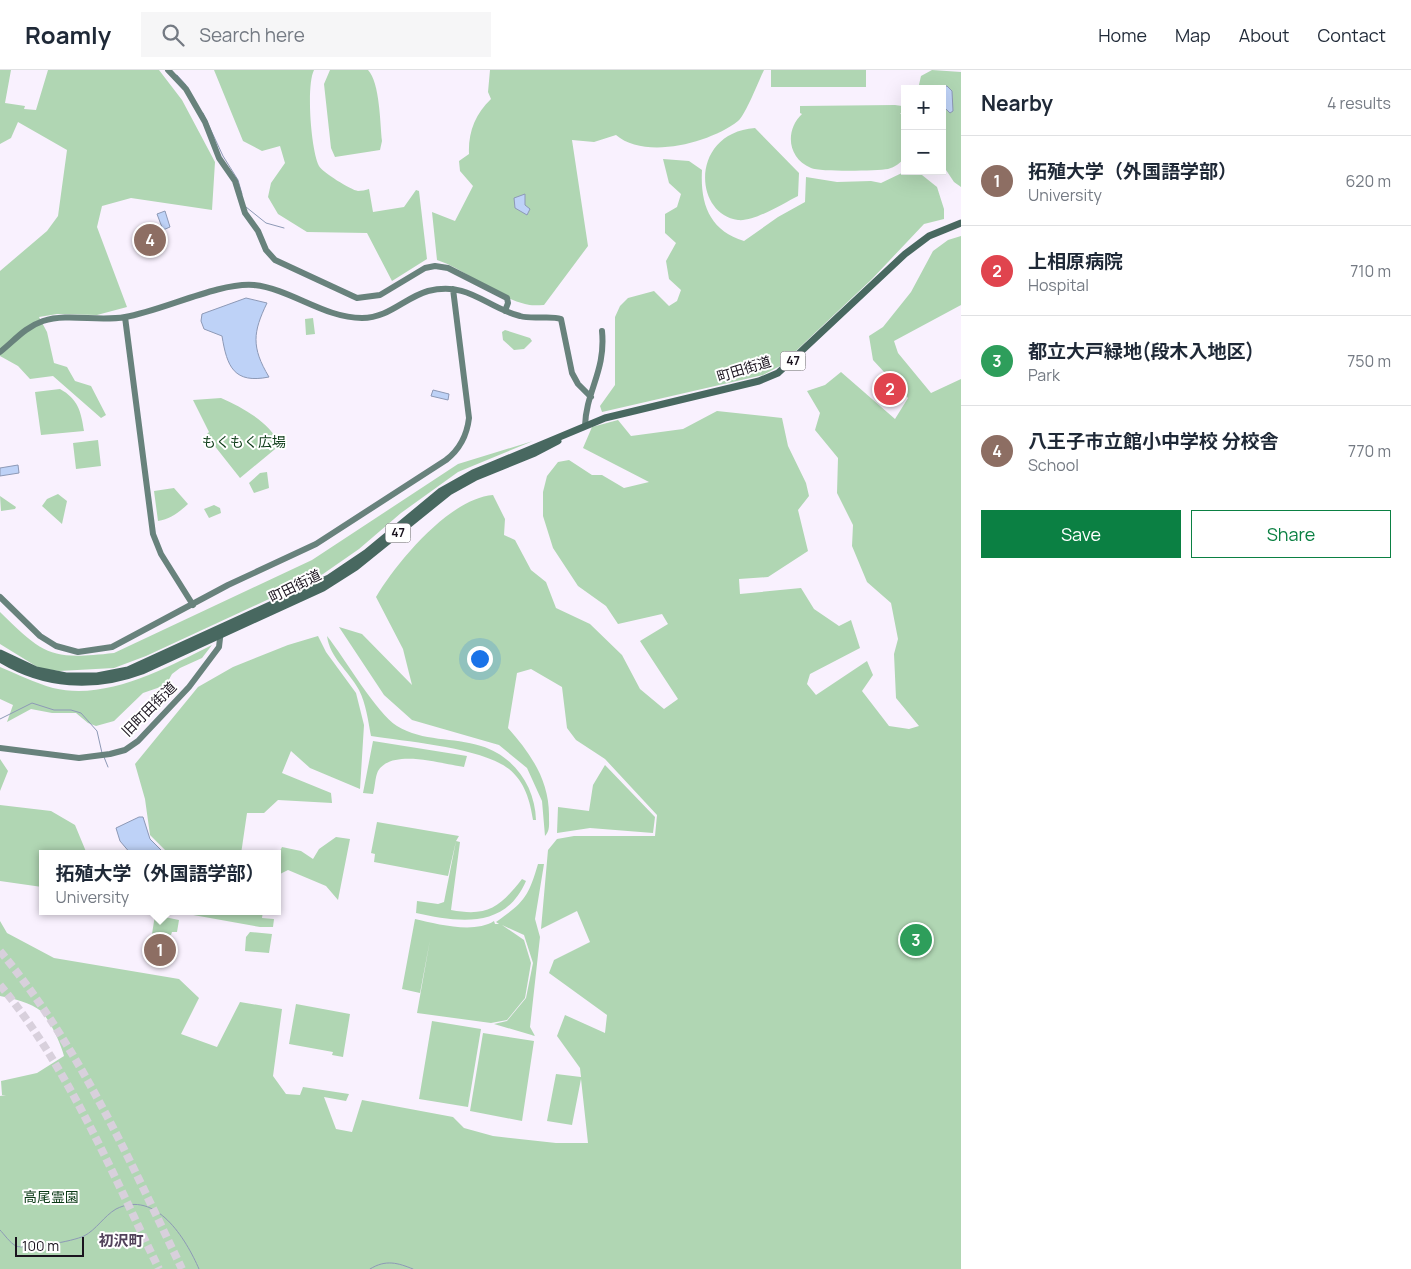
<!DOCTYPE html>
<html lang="en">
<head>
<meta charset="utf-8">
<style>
  :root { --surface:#fff; --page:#f6f6f7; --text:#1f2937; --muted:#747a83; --line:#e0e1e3; --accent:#0b8043 }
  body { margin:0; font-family:Manrope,"Noto Sans JP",sans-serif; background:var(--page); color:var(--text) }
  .controls { position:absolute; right:15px; top:15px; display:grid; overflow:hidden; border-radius:0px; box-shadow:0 5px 20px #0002 }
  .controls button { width:45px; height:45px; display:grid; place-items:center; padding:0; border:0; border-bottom:1px solid var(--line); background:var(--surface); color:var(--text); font:25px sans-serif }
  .scale { position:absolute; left:15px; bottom:12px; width:69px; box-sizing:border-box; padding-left:5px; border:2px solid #1a131e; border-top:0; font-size:14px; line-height:18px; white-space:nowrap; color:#1a131e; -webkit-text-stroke:4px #fff; paint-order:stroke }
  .you { position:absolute; left:479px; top:588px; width:18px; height:18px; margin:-12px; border:4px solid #fff; border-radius:50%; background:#1a73e8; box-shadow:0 0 0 8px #1a73e833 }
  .badge { display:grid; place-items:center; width:32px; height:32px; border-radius:50%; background:var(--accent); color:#fff; font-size:16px; font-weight:700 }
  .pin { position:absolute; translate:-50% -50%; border:2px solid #fff; box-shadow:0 1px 5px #0006 }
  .popup { position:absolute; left:39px; top:780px; width:242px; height:65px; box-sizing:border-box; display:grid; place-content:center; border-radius:0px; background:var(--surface); filter:drop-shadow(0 1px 4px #0005); font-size:16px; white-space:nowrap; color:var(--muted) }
  .popup b { font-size:19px; color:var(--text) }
  .popup::after { content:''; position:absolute; left:50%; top:100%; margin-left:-10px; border:10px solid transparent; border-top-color:var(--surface) }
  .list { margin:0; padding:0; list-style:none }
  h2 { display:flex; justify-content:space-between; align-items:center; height:65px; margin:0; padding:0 20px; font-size:21px }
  h2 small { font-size:16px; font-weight:400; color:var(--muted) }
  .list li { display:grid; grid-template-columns:32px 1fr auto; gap:15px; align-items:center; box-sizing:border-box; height:90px; padding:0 20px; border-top:1px solid var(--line) }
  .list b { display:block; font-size:19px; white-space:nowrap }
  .list p { margin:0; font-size:16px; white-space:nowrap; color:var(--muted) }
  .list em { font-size:16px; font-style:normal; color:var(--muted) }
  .actions { display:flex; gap:10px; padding:15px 20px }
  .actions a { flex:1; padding:11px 0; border:1px solid var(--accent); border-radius:0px; text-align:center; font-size:18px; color:var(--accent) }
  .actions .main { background:var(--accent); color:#fff }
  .icon { flex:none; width:28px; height:28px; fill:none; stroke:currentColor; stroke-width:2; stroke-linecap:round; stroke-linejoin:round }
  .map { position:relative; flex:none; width:961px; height:1199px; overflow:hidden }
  header { display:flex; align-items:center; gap:30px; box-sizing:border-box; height:70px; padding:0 25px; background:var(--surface); border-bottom:1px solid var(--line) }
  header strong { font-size:24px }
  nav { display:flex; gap:28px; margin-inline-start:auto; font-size:18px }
  .search { width:350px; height:45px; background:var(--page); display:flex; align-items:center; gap:12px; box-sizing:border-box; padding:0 18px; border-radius:0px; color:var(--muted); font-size:19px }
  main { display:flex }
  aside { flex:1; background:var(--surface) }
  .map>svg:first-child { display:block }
  .green { fill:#b0d6b3 }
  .water { fill:#bed2f7; stroke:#8d99b6 }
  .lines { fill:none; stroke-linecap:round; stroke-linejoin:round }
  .stream { stroke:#8d99b6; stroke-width:1 }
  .highway-tunnel { stroke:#d8d0dc; stroke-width:8; stroke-dasharray:8 4; stroke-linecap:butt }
  .secondary { stroke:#68827c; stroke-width:6 }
  .primary { stroke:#486860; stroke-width:7 }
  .labels { text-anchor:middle; stroke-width:4; stroke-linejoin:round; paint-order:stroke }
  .shield { fill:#fff; stroke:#5f5a62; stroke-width:1 }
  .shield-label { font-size:12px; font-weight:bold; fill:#1a131e }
  .street-label { font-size:14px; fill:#1a131e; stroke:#fff }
  .park-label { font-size:14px; fill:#0b3a16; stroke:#fff }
  .neighbourhood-label { font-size:15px; font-weight:bold; fill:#51415a; stroke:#fff }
</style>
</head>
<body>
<header>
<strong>Roamly</strong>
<div class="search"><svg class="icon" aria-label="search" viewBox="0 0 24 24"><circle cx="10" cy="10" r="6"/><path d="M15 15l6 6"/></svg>Search here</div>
<nav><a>Home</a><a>Map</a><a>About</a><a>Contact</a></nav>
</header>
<main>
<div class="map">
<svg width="961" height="1199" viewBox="0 0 961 1199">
  <rect width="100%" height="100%" fill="#f9f1fe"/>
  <path class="green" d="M 0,0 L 11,0 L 5,33 L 25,36 L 24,39 L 36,40 L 48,0 L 159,0 L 182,30 L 215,92 L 212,140 L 131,128 L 102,136 L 97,157 L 127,237 L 97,245 L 57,244 L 39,247 L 47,262 L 54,293 L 67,297 L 75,311 L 91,316 L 106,345 L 101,348 L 53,306 L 30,309 L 18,296 L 0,286 L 0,201 L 47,161 L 58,146 L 67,80 L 18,52 L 11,68 L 0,74 Z
    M 214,0 L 314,0 C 306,16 311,80 319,96 C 322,102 351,120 358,121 C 361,121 366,120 369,119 L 373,142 L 404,137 L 416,120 L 419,121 L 427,189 L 392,211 L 367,163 L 307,162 L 278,144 L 268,127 L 271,113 L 285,93 L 280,76 L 262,81 L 243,71 Z
    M 330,0 L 368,0 C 380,13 380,53 382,71 L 380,80 L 335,87 L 331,78 L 324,14 Z
    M 490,0 L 764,0 C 759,10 745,46 738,51 C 710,73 645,90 616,65 L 594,72 L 572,70 L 588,176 L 544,235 C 538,235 531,236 525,234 C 497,228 467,200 437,190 L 432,142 L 455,151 L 473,116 L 460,101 L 459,91 L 469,84 C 468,63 475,44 491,29 L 488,22 Z
    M 771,0 L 866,0 L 866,17 L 771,17 Z
    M 932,0 L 961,2 L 961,117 L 954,112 L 942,94 L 942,19 L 918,19 L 921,6 Z
    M 895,35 L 902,36 L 902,43 L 900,43 L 905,48 L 905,88 C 900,93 895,97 888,99 C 877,101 820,102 811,98 C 787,88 785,60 802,44 L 800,43 L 800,36 Z
    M 755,58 L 799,103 L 798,126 C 784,133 754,152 738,150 C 693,144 690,63 755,58 Z
    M 663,89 L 689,91 L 702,100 C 700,134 710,161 744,171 L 778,147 L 805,132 L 806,107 L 837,112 L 871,111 L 881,113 L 906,101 L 917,101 L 937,117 L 944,139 L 944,149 L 924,154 L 872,209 L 780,296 L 763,305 L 602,342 L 600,336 L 615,315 L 615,247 L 620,236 L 628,228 L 654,221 L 669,236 L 677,231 L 681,220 L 669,209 L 666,191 L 676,173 L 665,163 L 665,144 L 677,137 L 681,124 L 669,113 Z
    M 961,166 L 961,235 L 894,271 L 898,283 L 931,323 L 961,309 L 961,1199 L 0,1199 L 0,1026 L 6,1025 L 2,1025 L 1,1011 L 37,1003 L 64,986 C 61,974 50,950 41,941 C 31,933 12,928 0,926 L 0,851 L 7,863 L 54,888 L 179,909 L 199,928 L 181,964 L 217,977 L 240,932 L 282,939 L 273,1006 L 286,1024 L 300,1025 L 303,1017 L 349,1024 L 346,1031 L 324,1027 L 336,1059 L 352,1062 L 362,1030 L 453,1047 L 464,1058 L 493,1066 L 556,1073 L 588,1073 L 581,1009 L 572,1055 L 547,1051 L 556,1004 L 581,1007 L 580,998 L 557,966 L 565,945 L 605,963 L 607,945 L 549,903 L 554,890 L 590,872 L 577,841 L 541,859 L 548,780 L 557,769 L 574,766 L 655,766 L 657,745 L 605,689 L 576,670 L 567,658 L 562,617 L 531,599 L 517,603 L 508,658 C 531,684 550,711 549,748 C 549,754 550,761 545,766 L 542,731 L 527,698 L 499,675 L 412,650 L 384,625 L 339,557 L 362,564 L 412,615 L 403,579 L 376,527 C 397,492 450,428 493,425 L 505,449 L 504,465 L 515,470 L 531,500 L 546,512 L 556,538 L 590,554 L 622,585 L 640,619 L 664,639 L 678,629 L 640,571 L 668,554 L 662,544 L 618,554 L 606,536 L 578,516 L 553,478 L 543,446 L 543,422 L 547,406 L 558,392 L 569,390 L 592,405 L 602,405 L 624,418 L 649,412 L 583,378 L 592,357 L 618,350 L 631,366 L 683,359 L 717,341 L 782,348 L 788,376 L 806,413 L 809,426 L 798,440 L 808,481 L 768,507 L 739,509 L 740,524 L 801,518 L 814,539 L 839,556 L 851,550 L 860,578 L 810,604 L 807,614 L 816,625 L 867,591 L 873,605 L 862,621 L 889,656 L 909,659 L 919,656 L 896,628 L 894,584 L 898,569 L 891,533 L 867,512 L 852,476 L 853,455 L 837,423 L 838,388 L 815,360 L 820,343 L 807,321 L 825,315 L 841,302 L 895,349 L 908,328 L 873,290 L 869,266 L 883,257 L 911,222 L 933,181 L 948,170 Z
    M 313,248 L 315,264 L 306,265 L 305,249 Z
    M 505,260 L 530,268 L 532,271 L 524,279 L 514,280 L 503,270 L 502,262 Z
    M 60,319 C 78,329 81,341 84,361 L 41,365 L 35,322 Z
    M 221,328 C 243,338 270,352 280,375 L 240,408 L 206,365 L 209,362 L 193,330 Z
    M 98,370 L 101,396 L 76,399 L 73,373 Z
    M 533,371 L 458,402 L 401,443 L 359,479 L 323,504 L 146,586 L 114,598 L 59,601 L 39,598 L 0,574 L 0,542 C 45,586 51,590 114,583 L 312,490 L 458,394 Z
    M 267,402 L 269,418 L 254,423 L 249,413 L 260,403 Z
    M 174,418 L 188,434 C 178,443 170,449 158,451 L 154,421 Z
    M 58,424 L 67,431 L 62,454 L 42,436 L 47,429 Z
    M 0,426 L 16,437 L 15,439 L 1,441 Z
    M 214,435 L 220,438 L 221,443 L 209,448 L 204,439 Z
    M 318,566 L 326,582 L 356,623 L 364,655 L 360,719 L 310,698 L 291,681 L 282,703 L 331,723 L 332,733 L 278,730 L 264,743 L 247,743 L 241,784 L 169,784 L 150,765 L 145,729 L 135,694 L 198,617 L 233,597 L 288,575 Z
    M 327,566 C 344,587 377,644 397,656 C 423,672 453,667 481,676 C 514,686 535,716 536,750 L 533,750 C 530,731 525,712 509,699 C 480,677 408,672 371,666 C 368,650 366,634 359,620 C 348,600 330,588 327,566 Z
    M 212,575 L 202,588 L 180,598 L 172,604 L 166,615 L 143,623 L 114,651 L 96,656 L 88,653 L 76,643 L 52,643 L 31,639 L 7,652 L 13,635 L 0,629 L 0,597 C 17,604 35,613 53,618 C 107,631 166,598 212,575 Z
    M 373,671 L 467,686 L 464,697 C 442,694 392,678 378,701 C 375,707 375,718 373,724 L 363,723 Z
    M 0,689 L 8,701 L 0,721 Z
    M 605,695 L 655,747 L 653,763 L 590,758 L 557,763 L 558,737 L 589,741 L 593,715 Z
    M 0,735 L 51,741 L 75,755 L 87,784 L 42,784 L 42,817 L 0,811 Z
    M 377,752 L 459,766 L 456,771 L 460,772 L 451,840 C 488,847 500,837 522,809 L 526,811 C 505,860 458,852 416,843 L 417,831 L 438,834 L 444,832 L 456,771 L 448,806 L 374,792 L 375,784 L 371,783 Z
    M 336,767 L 350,769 L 338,830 L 326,816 L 288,800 L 278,805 L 278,785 L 282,777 L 301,781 L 313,789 L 319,779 Z
    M 538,794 L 544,794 L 535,849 L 540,867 L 530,957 L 535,966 L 494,954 L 507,951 L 526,928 L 533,893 L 524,865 L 502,855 L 524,870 L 531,893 L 525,928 L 507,950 L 491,953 L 417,943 L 430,870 L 420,923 L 402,919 L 415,849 C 437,854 474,864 494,851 L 495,854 L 499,854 L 496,852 C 524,832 528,828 538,794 Z
    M 171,841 L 263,841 L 262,848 L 274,849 L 273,857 L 260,857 Z
    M 155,845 L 179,850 L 177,862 L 172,862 L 171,865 L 152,864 Z
    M 250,862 L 272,864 L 269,883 L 245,881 L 246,867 Z
    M 296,934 L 350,944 L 343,987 L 332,985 L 333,982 L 289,974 Z
    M 432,951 L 481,959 L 468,1037 L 419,1029 Z
    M 483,963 L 534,971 L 522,1051 L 470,1041 Z"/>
  <path class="water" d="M 947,16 L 952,21 L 953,41 L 950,43 L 942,35 L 942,19 L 937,17 Z
    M 525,124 L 525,135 L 530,139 L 527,145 L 515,138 L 514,128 Z
    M 165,141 L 170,157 L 163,160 L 157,144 Z
    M 246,228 L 267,233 C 253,262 251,277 269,307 C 234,314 227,297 222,266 L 204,259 L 201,251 L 202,244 Z
    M 433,320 L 449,324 L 448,330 L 431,326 Z
    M 18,395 L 19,403 L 0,406 L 0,398 Z
    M 139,747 L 143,747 L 150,769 L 165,784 L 131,784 L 120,771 L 116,758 Z"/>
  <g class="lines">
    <path class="stream" d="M 177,5 L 186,15
      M 203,43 L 223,86 L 238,110 L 242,124
      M 246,137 L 266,153 L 284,158
      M 0,649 L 32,633 L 54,640 L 71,640 L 81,643 L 97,661 L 102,683
      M 104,687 L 108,697
      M 0,1160 C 4,1164 10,1173 16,1176 C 26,1180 74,1171 84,1166 C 96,1160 104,1146 116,1139 C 156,1119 186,1169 199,1199
      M 370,1199 C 386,1189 398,1193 413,1199"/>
    <path class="highway-tunnel" d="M 0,881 C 79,976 129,1089 182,1199
      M 0,915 C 69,998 112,1103 159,1199"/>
    <path class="secondary" d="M 168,0 L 186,19 L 205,52 L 219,88 L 235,111 L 245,143 L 258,161 L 266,180 L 275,190 L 357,228 L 380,225 L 425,198 L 435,196 L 448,198 L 507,228 L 508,233 L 505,241
      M 125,247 L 153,464 L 161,484 L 193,535
      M 0,282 C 14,271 25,257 43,251 C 69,243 98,252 125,247 C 162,241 219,212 254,215 C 291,219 324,248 362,248 C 389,248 404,228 428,221 C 469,211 485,237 520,246 C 533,250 550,245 561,249 L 572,303 L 578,314 L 591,327
      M 585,356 C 586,321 606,301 602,261
      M 0,527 L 40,566 L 56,576 L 78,582 L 112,577 L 228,515 L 316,474 L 446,390 C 459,380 467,365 469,348 L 453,219
      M 0,678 L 79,688 L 110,684 L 125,680 L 138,671 L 189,617 L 219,577 L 221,560"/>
    <path class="primary" d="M 0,583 L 36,600 L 66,606 L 97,606 L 128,600 L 329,508 L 366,483 L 441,421 L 473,403 L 605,348 L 759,311 L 778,303 L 905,184 L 929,166 L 961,153
      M 0,589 C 44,616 94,619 142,601 L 323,518 L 356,497 L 449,422 L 476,407 L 535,383 L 558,371"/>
  </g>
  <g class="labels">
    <g class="shield">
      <rect x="780.5" y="281.5" width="25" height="19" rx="4"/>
      <rect x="385.5" y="453.5" width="25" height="19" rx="4"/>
    </g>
    <g class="shield-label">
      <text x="793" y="295">47</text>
      <text x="398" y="467">47</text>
    </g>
    <g class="street-label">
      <text transform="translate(744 299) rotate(-17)" y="5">町田街道</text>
      <text transform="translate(295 516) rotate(-26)" y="5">町田街道</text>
      <text transform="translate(149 639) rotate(-45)" y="5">旧町田街道</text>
    </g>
    <g class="park-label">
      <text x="244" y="377">もくもく広場</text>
      <text x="51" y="1132">高尾霊園</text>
    </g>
    <g class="neighbourhood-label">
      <text x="121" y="1176">初沢町</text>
    </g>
  </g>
</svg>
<div class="controls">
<button>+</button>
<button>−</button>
</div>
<div class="scale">100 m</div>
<div class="you"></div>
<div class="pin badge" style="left:160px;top:880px;background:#8d6e63">1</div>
<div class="popup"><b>拓殖大学（外国語学部）</b>University</div>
<div class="pin badge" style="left:890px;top:319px;background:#e0444e">2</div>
<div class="pin badge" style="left:916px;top:870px;background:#2e9e5b">3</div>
<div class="pin badge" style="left:150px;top:170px;background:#8d6e63">4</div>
</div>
<aside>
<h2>Nearby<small>4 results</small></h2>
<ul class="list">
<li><span class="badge" style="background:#8d6e63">1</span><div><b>拓殖大学（外国語学部）</b><p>University</p></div><em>620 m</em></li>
<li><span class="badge" style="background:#e0444e">2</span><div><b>上相原病院</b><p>Hospital</p></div><em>710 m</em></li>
<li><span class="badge" style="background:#2e9e5b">3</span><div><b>都立大戸緑地(段木入地区)</b><p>Park</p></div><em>750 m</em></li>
<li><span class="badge" style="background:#8d6e63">4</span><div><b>八王子市立館小中学校 分校舎</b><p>School</p></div><em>770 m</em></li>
</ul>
<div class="actions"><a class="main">Save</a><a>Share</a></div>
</aside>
</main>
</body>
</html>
